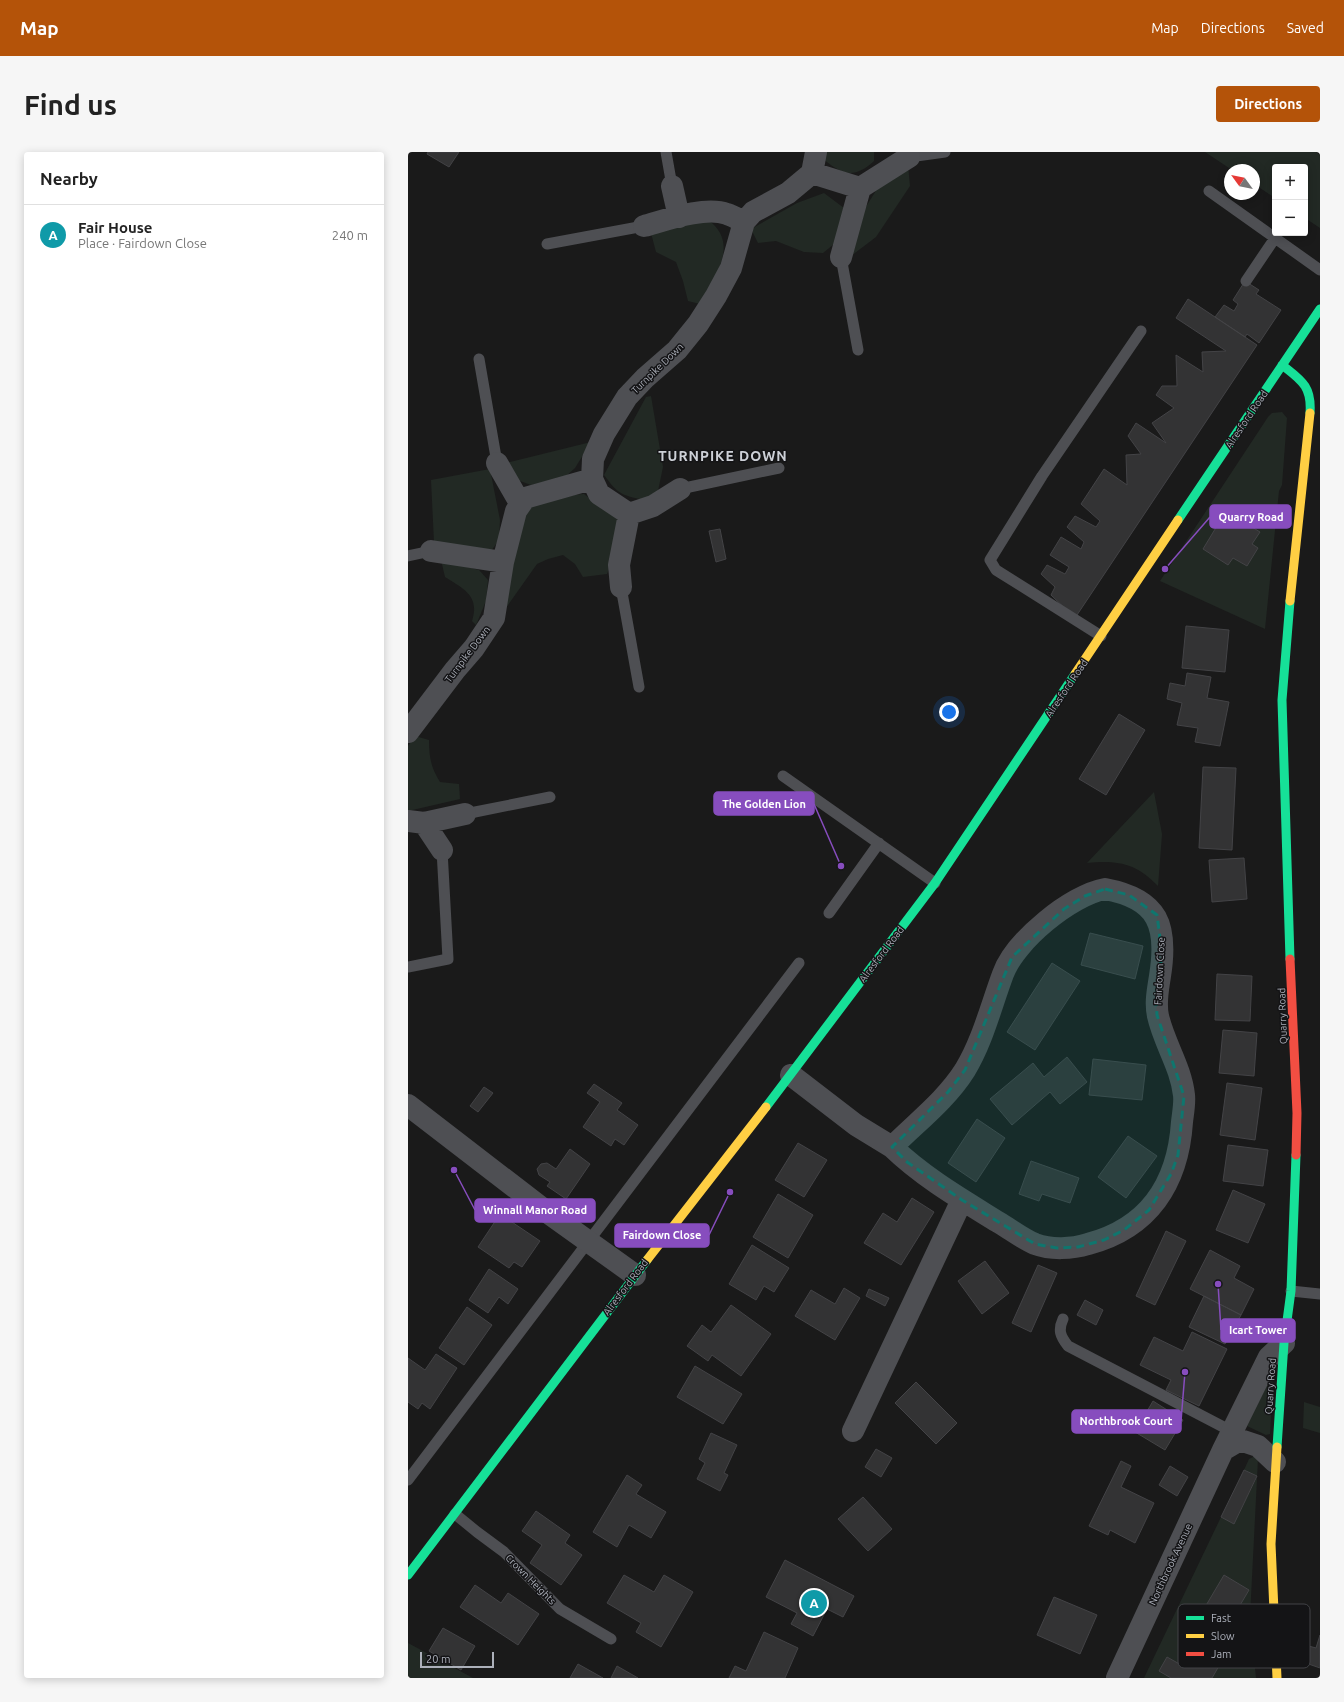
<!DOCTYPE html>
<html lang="en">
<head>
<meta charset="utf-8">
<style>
  :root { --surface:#fff; --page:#f6f6f6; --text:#222; --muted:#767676; --line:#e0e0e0; --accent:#b45309 }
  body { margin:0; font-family:Ubuntu,sans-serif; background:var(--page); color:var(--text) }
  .controls { position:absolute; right:12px; top:12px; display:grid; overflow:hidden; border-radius:4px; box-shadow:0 2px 10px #0003 }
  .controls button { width:36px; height:36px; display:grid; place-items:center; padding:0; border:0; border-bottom:1px solid var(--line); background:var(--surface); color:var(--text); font:20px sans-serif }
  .compass { position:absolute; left:816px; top:12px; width:36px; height:36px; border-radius:50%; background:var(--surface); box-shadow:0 2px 10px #0003; rotate:303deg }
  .scale { position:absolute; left:12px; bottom:10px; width:74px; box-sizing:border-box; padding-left:4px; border:2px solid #acb0ba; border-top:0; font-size:11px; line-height:14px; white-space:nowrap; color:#acb0ba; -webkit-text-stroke:3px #141416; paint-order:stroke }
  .you { position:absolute; left:541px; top:560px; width:14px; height:14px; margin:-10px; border:3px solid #fff; border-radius:50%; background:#1a73e8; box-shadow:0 0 0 6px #1a73e833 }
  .badge { display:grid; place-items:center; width:26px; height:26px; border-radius:50%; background:var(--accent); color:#fff; font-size:13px; font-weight:700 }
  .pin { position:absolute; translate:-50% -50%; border:2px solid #fff; box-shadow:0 1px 4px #0006 }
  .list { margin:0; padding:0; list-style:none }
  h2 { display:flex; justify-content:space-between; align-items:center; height:52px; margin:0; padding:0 16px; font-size:17px }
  h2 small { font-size:13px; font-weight:400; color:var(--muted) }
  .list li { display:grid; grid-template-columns:26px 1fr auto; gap:12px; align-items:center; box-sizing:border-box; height:60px; padding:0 16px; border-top:1px solid var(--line) }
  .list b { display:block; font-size:15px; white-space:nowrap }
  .list p { margin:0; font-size:13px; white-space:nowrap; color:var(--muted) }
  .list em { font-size:13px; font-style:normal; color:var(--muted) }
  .map { position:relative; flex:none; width:912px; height:1526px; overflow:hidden; border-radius:4px }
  header { display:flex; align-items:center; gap:24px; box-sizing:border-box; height:56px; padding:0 20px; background:var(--accent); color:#fff }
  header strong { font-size:19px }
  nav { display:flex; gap:22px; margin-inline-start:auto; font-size:14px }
  .intro { display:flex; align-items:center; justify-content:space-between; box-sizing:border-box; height:96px; padding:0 24px }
  h1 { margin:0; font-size:28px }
  .button { padding:10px 18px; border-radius:4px; background:var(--accent); color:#fff; font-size:14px; font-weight:700 }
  main { display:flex; gap:24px; padding:0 24px }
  aside { flex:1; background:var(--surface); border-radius:4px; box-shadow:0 2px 10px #0003 }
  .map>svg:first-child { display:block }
  .green { fill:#222924 }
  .building { fill:#333334; stroke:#434346 }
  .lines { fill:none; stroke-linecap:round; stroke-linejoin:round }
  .lane { stroke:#4e4f53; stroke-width:11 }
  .street { stroke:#4e4f53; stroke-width:22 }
  .fast { stroke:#16e098; stroke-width:9 }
  .slow { stroke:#ffcf43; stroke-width:9 }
  .jam { stroke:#f24e42; stroke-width:9 }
  .marked { fill:#0f766e; fill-opacity:0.2; stroke:#0f766e; stroke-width:3; stroke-dasharray:8 5; stroke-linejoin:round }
  .labels { text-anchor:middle; stroke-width:3; stroke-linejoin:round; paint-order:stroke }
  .street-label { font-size:10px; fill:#acb0ba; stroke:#141416 }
  .district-label { font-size:14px; font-weight:bold; letter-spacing:1px; fill:#cdd0d7; stroke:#141416 }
  .key { fill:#141416; stroke:#424347; stroke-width:1 }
  .key-label { font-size:11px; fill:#acb0ba }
  .leader { fill:none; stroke:#874dbe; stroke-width:1.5 }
  .callout-dot { fill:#874dbe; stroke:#141416; stroke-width:1.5 }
  .callout { fill:#874dbe; stroke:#874dbe; stroke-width:1.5 }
  .callout-label { font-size:11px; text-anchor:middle; font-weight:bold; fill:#fff }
</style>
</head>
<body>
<header>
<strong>Map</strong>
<nav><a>Map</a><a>Directions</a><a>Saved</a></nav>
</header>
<div class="intro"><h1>Find us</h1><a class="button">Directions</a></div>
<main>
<aside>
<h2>Nearby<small></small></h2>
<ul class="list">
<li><span class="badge" style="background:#0f9aa8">A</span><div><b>Fair House</b><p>Place · Fairdown Close</p></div><em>240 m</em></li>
</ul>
</aside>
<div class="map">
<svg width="912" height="1526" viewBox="0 0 912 1526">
  <rect width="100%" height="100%" fill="#1a1a1a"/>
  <path class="green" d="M 416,0 L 466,0 L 466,9 C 446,27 436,23 416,8 Z
    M 797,0 L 908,0 L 912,3 L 912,76 L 897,66 L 897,15 L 867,15 L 867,46 L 846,32 L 846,18 L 824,18 Z
    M 500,13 L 502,34 L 468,85 L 443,104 L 454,61 L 474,29 Z
    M 416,41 L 436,56 L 426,92 L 415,101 L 396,100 L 368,89 L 350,91 L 343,77 L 389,51 Z
    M 299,67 C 333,91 307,125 292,152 L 280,149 L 275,129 L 268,110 L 248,100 L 243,81 Z
    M 243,244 L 255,315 L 250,339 L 236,348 C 213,343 210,342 196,323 L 238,245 Z
    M 874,260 L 879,266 L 874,333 L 871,339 L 857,477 L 752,429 L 860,265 L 864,261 Z
    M 183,290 L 167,316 L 156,326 L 123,333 L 104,326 L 98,311 Z
    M 82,317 L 92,368 L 91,388 L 83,399 L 26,390 L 23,328 Z
    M 176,342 L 214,371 L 211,390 L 199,422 L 175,425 L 167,412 L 155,403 L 140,407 L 129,412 L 93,463 L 115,360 C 131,346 155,344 176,342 Z
    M 33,408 L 71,418 L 80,428 L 78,449 L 68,473 L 64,469 C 72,444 56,437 37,425 Z
    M 7,584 L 21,588 C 21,605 23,616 32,630 L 51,632 L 52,647 L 0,659 L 0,594 Z
    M 746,640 L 754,682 L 750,734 C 728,711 709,708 679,711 Z
    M 865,1220 L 862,1282 L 858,1283 L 839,1274 Z
    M 896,1250 L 912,1255 L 912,1281 L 895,1276 Z
    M 847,1304 L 850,1307 L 842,1465 L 848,1526 L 736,1526 L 813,1365 L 826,1371 L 849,1325 L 836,1318 L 841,1307 Z
    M 0,1491 L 65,1526 L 0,1526 Z"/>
  <path class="building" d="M 20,0 L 51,0 L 41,15 L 19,2 Z
    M 837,129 L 851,138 L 848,142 L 873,158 L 851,191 L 839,182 L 837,185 L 807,165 L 816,153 L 826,159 L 830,152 L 825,148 Z
    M 780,147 L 849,193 L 667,466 L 643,443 L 647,435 L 633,422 L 639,413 L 657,422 L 661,415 L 642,403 L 653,385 L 673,397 L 676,390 L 659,375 L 667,364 L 688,375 L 692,369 L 673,352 L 696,317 L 719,333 L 718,303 L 733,302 L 720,284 L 728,271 L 758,291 L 744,271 L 766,256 L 748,243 L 754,234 L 769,234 L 768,203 L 795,220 L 794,200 L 818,199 L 768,166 Z
    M 818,359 L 852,380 L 844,392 L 850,396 L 839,414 L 825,406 L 820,413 L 795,397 Z
    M 312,377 L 318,407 L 308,410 L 301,379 Z
    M 778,474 L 821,478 L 817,520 L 774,516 Z
    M 779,521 L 803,525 L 799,546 L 821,550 L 812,594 L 787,590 L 790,576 L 769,573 L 774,551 L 759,547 L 762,531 L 777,534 Z
    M 711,562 L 737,578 L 698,643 L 671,627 Z
    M 795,615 L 828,616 L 824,698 L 791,696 Z
    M 836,706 L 839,747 L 804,750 L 801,708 Z
    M 682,781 L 735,794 L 727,827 L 673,813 Z
    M 644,811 L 672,829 L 627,898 L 599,880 Z
    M 809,822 L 844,824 L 842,869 L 807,868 Z
    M 815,878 L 849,881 L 846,924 L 811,921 Z
    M 659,905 L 679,930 L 652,952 L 642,940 L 604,973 L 582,947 L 625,911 L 636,925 Z
    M 685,907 L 738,913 L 734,948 L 681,943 Z
    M 819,931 L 854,936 L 847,988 L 812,983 Z
    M 186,932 L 214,951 L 209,958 L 230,973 L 216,993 L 207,987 L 203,994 L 175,975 L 192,950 L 179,941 Z
    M 76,935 L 85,941 L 70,960 L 62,954 Z
    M 569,967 L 597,986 L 568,1030 L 540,1011 Z
    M 720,984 L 749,1004 L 718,1046 L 690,1025 Z
    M 390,991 L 419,1008 L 396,1045 L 367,1028 Z
    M 820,993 L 860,998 L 855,1034 L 815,1029 Z
    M 162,997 L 182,1012 L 158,1047 L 139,1034 L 142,1030 L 131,1023 L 129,1017 L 133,1012 L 139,1011 L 148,1017 Z
    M 623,1009 L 671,1026 L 662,1051 L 634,1042 L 631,1049 L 611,1042 Z
    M 825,1038 L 857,1052 L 840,1091 L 808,1078 Z
    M 370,1042 L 405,1063 L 380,1106 L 345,1085 Z
    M 504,1046 L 526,1060 L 493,1113 L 456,1091 L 475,1061 L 489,1070 Z
    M 92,1062 L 132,1089 L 114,1115 L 106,1110 L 101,1116 L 70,1095 Z
    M 758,1079 L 778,1089 L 747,1153 L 728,1144 Z
    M 344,1093 L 381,1116 L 366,1140 L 356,1134 L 348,1148 L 321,1132 Z
    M 802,1098 L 832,1114 L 826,1126 L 846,1137 L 833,1163 L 782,1137 Z
    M 577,1109 L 601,1141 L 574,1162 L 550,1129 Z
    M 630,1113 L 649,1121 L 623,1180 L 604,1171 Z
    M 81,1117 L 110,1137 L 100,1152 L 91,1145 L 80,1161 L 61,1148 Z
    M 436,1136 L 452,1146 L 427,1188 L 387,1164 L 403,1138 L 427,1152 Z
    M 461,1137 L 481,1146 L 477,1154 L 458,1144 Z
    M 796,1144 L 833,1163 L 817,1192 L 781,1175 Z
    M 677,1148 L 695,1158 L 688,1173 L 669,1163 Z
    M 323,1153 L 363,1182 L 333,1224 L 304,1203 L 300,1209 L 279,1194 L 294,1173 L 303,1180 Z
    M 59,1155 L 84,1173 L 56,1213 L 31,1196 Z
    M 784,1180 L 819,1197 L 791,1254 L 758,1238 L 763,1228 L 732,1213 L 746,1185 L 775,1199 Z
    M 28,1202 L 49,1216 L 22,1257 L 14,1251 L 10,1257 L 0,1250 L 0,1206 L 17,1218 Z
    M 287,1214 L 334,1242 L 315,1272 L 269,1245 Z
    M 508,1230 L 549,1271 L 528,1292 L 487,1251 Z
    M 745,1249 L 775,1268 L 757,1298 L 727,1280 Z
    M 303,1281 L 329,1293 L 316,1321 L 320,1323 L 312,1339 L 289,1327 L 297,1311 L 291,1307 Z
    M 468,1297 L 484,1306 L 473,1325 L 457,1315 Z
    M 713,1309 L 723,1314 L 713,1335 L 746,1351 L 727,1391 L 702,1378 L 700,1383 L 681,1374 Z
    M 762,1314 L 780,1325 L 769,1344 L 751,1333 Z
    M 836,1318 L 849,1324 L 826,1372 L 813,1365 Z
    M 219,1323 L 234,1333 L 228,1342 L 258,1360 L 243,1386 L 221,1373 L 209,1395 L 185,1380 Z
    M 455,1345 L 484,1377 L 460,1399 L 430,1367 Z
    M 128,1359 L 162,1383 L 157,1391 L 174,1403 L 153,1433 L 122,1411 L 134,1393 L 114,1379 Z
    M 377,1408 L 446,1444 L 435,1465 L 419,1457 L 405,1484 L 383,1472 L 389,1461 L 358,1445 Z
    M 216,1423 L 246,1440 L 256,1423 L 285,1440 L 253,1495 L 228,1480 L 233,1471 L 199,1451 Z
    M 816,1423 L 841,1438 L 815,1482 L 790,1467 Z
    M 67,1433 L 93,1451 L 100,1441 L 131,1462 L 110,1493 L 52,1455 Z
    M 646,1445 L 689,1463 L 672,1502 L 629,1483 Z
    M 35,1476 L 67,1494 L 53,1518 L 21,1499 Z
    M 356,1480 L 390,1496 L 377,1526 L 321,1526 L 327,1514 L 338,1519 Z
    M 912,1483 L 912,1516 L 892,1509 L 897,1493 L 908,1496 Z
    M 788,1491 L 815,1507 L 804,1526 L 763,1526 L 751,1519 L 759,1505 L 775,1514 Z
    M 170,1512 L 195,1526 L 162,1526 Z
    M 209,1514 L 230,1526 L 203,1526 Z"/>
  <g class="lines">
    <path class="lane" d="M 258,0 L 264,34
      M 501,5 L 537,0
      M 801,39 L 912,118
      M 139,92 L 236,74
      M 433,105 L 450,198
      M 838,129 L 867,86
      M 71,207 L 89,311
      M 272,337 L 371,316
      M 0,404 L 23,399
      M 213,435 L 231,535
      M 693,484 L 588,418 L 582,408 L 634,324 L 733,179
      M 375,624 L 527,731
      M 57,662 L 142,645
      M 421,761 L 471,691
      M 0,815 L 40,807 L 34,698
      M 883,1139 L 912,1142
      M 655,1167 C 650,1178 652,1184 660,1194 L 825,1280
      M 0,1328 L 391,811
      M 47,1362 L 69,1380 L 96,1400 L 152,1457 L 203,1487"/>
    <path class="street" d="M 404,21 L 452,36 L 501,5
      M 264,34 L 271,65
      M 236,74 C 258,68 297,54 319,62 C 325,64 330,67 336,70
      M 433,105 L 452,36
      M 89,311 L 112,351
      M 184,327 L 191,342 L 221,362 L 245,354 L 272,337
      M 23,399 L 95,410
      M 213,435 L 211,413 L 221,362
      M 0,580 L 47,518 L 66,496 L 86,466 L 95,410 L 108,359 L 117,346 L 184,327 L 185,307 L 196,282 L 219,245 L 237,226 L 269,198 L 290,172 L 308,144 L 323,116 L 336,70 L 345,60 L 380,41 L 404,21 L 408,0
      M 0,669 L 16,671 L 57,662
      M 16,671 L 34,698
      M 697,737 C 751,747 760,774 752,824 C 750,838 747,850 750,864 C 756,891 773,915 776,943 C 777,951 775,961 774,970 C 770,1031 741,1076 680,1092 C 664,1097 643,1098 627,1092 C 615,1087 602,1077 590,1070 C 553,1047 515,1025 484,995 C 509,970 538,948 557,918 C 575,888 583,854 595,822 C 607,789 663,743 697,737 Z
      M 383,923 L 448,973 L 484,995
      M 0,953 L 139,1060 L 227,1123
      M 445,1279 L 554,1048
      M 815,1298 L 832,1288 L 850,1294 L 867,1310
      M 709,1526 L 815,1298 L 861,1205 L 876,1191"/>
    <path class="fast" d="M 874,213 C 893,228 904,234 902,261
      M 770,368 L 912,157
      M 882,449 L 874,548 L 882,807
      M 358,955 L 527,731 L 667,522
      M 869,1295 L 876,1191 L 883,1139 L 888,1003
      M 0,1423 L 239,1108"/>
    <path class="slow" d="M 882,449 L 902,261
      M 667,522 L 770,368
      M 239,1108 L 358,955
      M 869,1526 L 863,1392 L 869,1295"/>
    <path class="jam" d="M 882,807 L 889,961 L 888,1003"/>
  </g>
  <path class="marked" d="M 697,737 L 721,743 L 749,763 L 754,801 L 748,845 L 749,863 L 776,944 L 770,1003 L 763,1022 L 741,1058 L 716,1078 L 696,1088 L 670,1095 L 649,1096 L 627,1092 L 554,1048 L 499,1010 L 484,995 L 540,940 L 557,918 L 604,805 L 656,757 L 677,744 Z"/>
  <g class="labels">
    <g class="street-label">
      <text transform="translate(249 216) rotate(-44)" y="4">Turnpike Down</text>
      <text transform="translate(838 267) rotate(-56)" y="4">Alresford Road</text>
      <text transform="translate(59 502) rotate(-53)" y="4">Turnpike Down</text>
      <text transform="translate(658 536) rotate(-56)" y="4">Alresford Road</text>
      <text transform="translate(473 802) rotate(-53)" y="4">Alresford Road</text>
      <text transform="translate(751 819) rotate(-87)" y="4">Fairdown Close</text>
      <text transform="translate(874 864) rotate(-92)" y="4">Quarry Road</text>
      <text transform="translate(217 1135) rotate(-53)" y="4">Alresford Road</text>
      <text transform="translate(862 1234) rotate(-86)" y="4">Quarry Road</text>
      <text transform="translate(762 1412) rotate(-65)" y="4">Northbrook Avenue</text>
      <text transform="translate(123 1427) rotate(45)" y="4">Crown Heights</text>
    </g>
    <g class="district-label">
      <text x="315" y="309">TURNPIKE DOWN</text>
    </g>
  </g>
  <rect x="770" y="1452" width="132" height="64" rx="6" class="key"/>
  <rect x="778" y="1464" width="18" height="4" fill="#16e098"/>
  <rect x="778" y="1482" width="18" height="4" fill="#ffcf43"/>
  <rect x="778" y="1500" width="18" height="4" fill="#f24e42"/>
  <g class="key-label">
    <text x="803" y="1470">Fast</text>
    <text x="803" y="1488">Slow</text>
    <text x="803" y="1506">Jam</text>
  </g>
  <path class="leader" d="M757 417L802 365M433 714L406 652M46 1018L67 1058M322 1040L301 1083M810 1132L813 1178M777 1220L773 1269"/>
  <g class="callout-dot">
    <circle cx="757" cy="417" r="4"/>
    <circle cx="433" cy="714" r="4"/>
    <circle cx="46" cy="1018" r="4"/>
    <circle cx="322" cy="1040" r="4"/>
    <circle cx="810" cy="1132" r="4"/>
    <circle cx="777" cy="1220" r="4"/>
  </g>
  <g class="callout">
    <rect x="802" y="353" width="81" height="23" rx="4"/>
    <rect x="306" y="640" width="100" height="23" rx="4"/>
    <rect x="67" y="1047" width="120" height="23" rx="4"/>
    <rect x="207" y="1072" width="94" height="23" rx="4"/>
    <rect x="813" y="1167" width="74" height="23" rx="4"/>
    <rect x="664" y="1258" width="109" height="23" rx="4"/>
  </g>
  <g class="callout-label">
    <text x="843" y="369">Quarry Road</text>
    <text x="356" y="656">The Golden Lion</text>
    <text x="127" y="1062">Winnall Manor Road</text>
    <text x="254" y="1087">Fairdown Close</text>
    <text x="850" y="1182">Icart Tower</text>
    <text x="718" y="1273">Northbrook Court</text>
  </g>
</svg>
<div class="controls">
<button>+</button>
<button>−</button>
</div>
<svg class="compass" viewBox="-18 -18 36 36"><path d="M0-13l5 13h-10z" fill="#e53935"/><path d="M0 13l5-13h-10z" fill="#767676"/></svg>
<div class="scale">20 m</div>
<div class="you"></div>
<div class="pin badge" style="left:406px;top:1451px;background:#0f9aa8">A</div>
</div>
</main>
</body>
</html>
